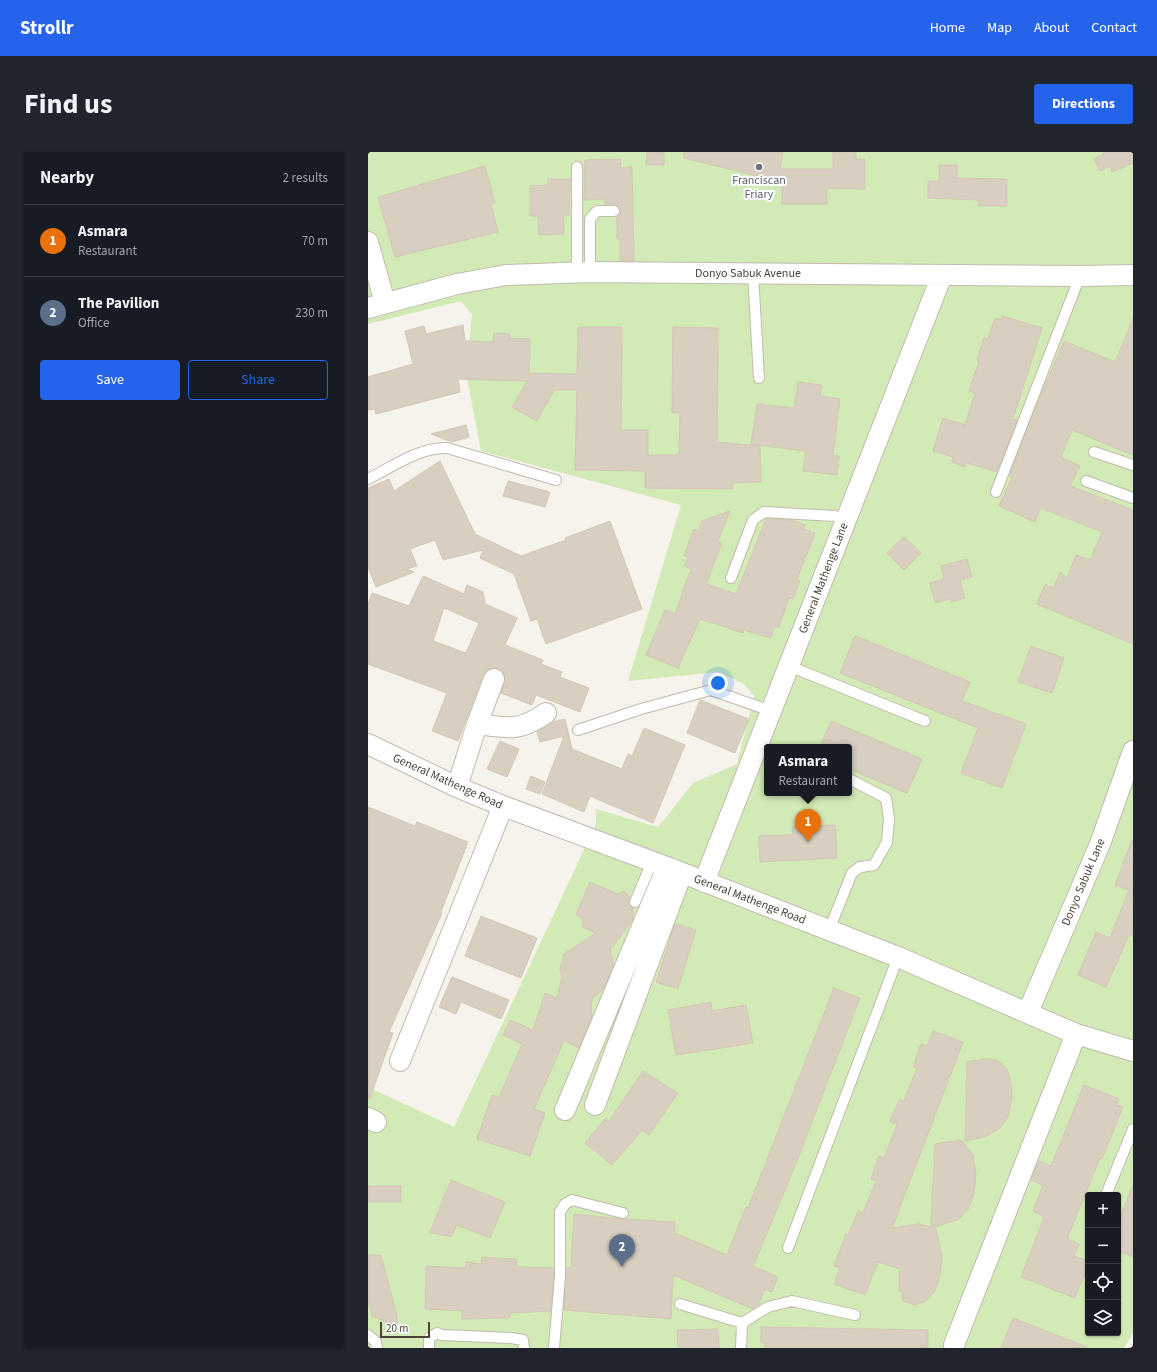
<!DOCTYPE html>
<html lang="en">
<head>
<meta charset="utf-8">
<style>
  :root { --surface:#171b24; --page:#20242c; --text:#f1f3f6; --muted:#9ea1a6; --line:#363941; --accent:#2563eb }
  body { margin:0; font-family:"Source Sans 3",sans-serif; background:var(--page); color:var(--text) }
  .controls { position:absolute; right:12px; bottom:12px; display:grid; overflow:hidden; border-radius:4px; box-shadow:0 1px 3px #0004 }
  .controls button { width:36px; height:36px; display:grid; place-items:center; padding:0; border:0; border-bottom:1px solid var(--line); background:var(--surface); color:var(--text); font:20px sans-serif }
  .scale { position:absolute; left:12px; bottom:10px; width:50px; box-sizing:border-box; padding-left:4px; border:2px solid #4b4439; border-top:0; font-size:11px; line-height:14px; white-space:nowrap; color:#4b4439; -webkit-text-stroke:3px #fff; paint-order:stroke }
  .you { position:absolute; left:350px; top:531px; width:14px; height:14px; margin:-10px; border:3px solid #fff; border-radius:50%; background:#1a73e8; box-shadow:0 0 0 6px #1a73e833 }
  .badge { display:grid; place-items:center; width:26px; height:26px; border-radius:50%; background:var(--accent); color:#fff; font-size:13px; font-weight:700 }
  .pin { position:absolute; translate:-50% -33px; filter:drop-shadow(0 1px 2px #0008) }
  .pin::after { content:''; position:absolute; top:21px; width:14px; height:12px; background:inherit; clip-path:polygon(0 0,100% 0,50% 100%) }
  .popup { position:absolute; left:396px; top:592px; width:88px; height:52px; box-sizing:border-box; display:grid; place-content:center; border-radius:4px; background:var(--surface); filter:drop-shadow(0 1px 3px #0005); font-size:13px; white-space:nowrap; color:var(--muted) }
  .popup b { font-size:15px; color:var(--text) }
  .popup::after { content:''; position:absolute; left:50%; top:100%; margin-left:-8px; border:8px solid transparent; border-top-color:var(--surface) }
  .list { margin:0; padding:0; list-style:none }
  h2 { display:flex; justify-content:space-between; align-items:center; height:52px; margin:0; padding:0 16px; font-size:17px }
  h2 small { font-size:13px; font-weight:400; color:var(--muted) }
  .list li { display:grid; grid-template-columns:26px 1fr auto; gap:12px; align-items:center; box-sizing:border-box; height:72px; padding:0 16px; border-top:1px solid var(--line) }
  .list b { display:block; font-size:15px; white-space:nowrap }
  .list p { margin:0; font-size:13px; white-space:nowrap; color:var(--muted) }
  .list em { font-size:13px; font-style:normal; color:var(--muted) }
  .actions { display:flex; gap:8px; padding:12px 16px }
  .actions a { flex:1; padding:9px 0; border:1px solid var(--accent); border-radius:4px; text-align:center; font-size:14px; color:var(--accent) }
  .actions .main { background:var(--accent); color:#fff }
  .icon { flex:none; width:22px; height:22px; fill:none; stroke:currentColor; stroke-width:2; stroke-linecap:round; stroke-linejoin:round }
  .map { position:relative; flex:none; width:765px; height:1196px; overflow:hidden; border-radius:4px }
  header { display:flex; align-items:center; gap:24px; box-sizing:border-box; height:56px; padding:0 20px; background:var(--accent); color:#fff }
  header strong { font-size:19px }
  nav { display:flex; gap:22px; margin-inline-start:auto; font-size:14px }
  .intro { display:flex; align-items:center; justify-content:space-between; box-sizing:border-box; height:96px; padding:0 24px }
  h1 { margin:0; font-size:28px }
  .button { padding:10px 18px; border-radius:4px; background:var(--accent); color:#fff; font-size:14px; font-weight:700 }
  main { display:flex; gap:24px; padding:0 24px }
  aside { flex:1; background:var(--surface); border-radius:4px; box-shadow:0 1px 3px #0004 }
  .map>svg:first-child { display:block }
  .green { fill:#d2eab5; fill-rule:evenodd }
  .building { fill:#d8cfc1; stroke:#d3c7b4; fill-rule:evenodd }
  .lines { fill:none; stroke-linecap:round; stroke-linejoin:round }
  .service-casing { stroke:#c2bbae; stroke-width:12 }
  .minor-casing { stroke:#c2bbae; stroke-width:22 }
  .service { stroke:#fff; stroke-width:10 }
  .minor { stroke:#fff; stroke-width:20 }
  .worship-dot { fill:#6b7280; stroke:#fff; stroke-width:1.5 }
  .labels { text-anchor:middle; stroke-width:4; stroke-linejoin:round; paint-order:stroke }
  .worship-label { font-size:12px; fill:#5b616d; stroke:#fff }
  .street-label { font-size:12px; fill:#4b4439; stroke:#fff }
</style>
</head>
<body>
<header>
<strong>Strollr</strong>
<nav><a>Home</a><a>Map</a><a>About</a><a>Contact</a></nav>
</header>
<div class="intro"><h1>Find us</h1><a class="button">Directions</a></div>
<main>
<aside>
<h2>Nearby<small>2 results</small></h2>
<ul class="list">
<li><span class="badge" style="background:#e8710a">1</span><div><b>Asmara</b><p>Restaurant</p></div><em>70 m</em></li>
<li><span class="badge" style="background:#5c6f8a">2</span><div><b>The Pavilion</b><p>Office</p></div><em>230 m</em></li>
</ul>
<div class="actions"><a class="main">Save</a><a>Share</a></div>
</aside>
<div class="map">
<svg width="765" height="1196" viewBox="0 0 765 1196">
  <rect width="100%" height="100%" fill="#f6f3ec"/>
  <path class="green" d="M 0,0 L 765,0 L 765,1181 L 756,1196 L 0,1196 L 0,935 L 86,975 L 228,672 L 228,657 L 290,675 L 325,631 L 369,612 L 386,544 L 376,532 L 350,520 L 260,529 L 313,353 L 113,299 L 98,220 L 104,163 L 93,149 L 0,172 ZM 399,595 L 481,595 L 481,641 L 399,641 ZM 720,1043 L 750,1043 L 750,1181 L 720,1181 Z"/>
  <path class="building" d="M 279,0 L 296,0 L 296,13 L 278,13 Z
    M 316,0 L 415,0 L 412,17 L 465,17 L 465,0 L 488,0 L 488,7 L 497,7 L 497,37 L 459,36 L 459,52 L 414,52 L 414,30 L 316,6 Z
    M 735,0 L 765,0 L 765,11 L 744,20 L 742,14 L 732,19 L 726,7 L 736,2 Z
    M 253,7 L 253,16 L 264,15 L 266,109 L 252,109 L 252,87 L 249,87 L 249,65 L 252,59 L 249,52 L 237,52 L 236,47 L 216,48 L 217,8 Z
    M 571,13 L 589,13 L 589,26 L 639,27 L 639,54 L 610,54 L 610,48 L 560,46 L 560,29 L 571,29 Z
    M 117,14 L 127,51 L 123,53 L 130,80 L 27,105 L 10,45 Z
    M 180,27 L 202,27 L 201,63 L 195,63 L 196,82 L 171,83 L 170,64 L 162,64 L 162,34 L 180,33 Z
    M 634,164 L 674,176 L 645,267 L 649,268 L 629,320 L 599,311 L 597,315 L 584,310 L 585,305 L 565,299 L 575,266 L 597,273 L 607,241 L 601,239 L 611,209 L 609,208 L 616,186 L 620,187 L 627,166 L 633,168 Z
    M 765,167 L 765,303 L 704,278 L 693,305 L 712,314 L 702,334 L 765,358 L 765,492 L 669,452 L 677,432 L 686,436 L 692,420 L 699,426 L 708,403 L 722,408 L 734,380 L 673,356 L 667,370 L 631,354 L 644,325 L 641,324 L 663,267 L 696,189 L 747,210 Z
    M 95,173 L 97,189 L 125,190 L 126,181 L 142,182 L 141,186 L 162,187 L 161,225 L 163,221 L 209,222 L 210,175 L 254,175 L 253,278 L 280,278 L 280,303 L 311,303 L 312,261 L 304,261 L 305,175 L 350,176 L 349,290 L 392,294 L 393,330 L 364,331 L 365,337 L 277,336 L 277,319 L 207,318 L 209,238 L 186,238 L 169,269 L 144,255 L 159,229 L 90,227 L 92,240 L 8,262 L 7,257 L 0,258 L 0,225 L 45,212 L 37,179 L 56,174 L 58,182 Z
    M 430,230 L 454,233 L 452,244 L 472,247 L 465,303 L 471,304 L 469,323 L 435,319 L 438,299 L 383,292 L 389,252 L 426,256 Z
    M 98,273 L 101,285 L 84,290 L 63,282 Z
    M 72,309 L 107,382 L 153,404 L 198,388 L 197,386 L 242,369 L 274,457 L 178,492 L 169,467 L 163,469 L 146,422 L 112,406 L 115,398 L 75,408 L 67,388 L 42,397 L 49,414 L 38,417 L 46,420 L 8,435 L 0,415 L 0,336 L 21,327 L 26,339 Z
    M 140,329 L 182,340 L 177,355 L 135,344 Z
    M 362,359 L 350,389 L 354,391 L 338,432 L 368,442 L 398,367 L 424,368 L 437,373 L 435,377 L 447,381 L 429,427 L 432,429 L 425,447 L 421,445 L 411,475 L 407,474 L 403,486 L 376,478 L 375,481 L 332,467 L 310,516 L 278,503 L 297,458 L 307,462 L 323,417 L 316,414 L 320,405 L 316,404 L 326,377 L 330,379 L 334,369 Z
    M 536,385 L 553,401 L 536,418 L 519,401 Z
    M 599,407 L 604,425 L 592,428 L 597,446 L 583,450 L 582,447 L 567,451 L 562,431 L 576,427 L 573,414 Z
    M 55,424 L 96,442 L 99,433 L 115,440 L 117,452 L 149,466 L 137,493 L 175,508 L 173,512 L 194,520 L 192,525 L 221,536 L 212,560 L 168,543 L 164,553 L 133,541 L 137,525 L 130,516 L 125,516 L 119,518 L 115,523 L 90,589 L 64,579 L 79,541 L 0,512 L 0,452 L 4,441 L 41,454 ZM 76,456 L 111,471 L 98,501 L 65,489 Z
    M 487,484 L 602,530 L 594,549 L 658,572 L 634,636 L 593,621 L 610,576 L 472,521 Z
    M 663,494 L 696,506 L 684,541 L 650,530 Z
    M 332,548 L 381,567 L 367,601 L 319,581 Z
    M 197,567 L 204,597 L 254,617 L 260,602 L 264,604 L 276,576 L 317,593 L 285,671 L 222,644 L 216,660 L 174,642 L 196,584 L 172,590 L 169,580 L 185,570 Z
    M 463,569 L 554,607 L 539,641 L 481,617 L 481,595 L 452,595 Z
    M 132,589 L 151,597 L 139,625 L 119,617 Z
    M 163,624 L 177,630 L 172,642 L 158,637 Z
    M 0,655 L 47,674 L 49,670 L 100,690 L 73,760 L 74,761 L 21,880 L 25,881 L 2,946 L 0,946 Z
    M 467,673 L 469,706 L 392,710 L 391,684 L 425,683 L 424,675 Z
    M 764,688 L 765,784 L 761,783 L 738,835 L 710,823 L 728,780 L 742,786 L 761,738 L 747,733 Z
    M 222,730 L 250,742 L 256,739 L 262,745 L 261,750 L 265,756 L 265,767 L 242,798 L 246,812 L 235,838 L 225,845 L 223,853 L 224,864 L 211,896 L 196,889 L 166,957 L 177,961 L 162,1004 L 109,987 L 124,943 L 131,946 L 154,892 L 135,883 L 142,868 L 165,878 L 177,841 L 189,846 L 194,825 L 192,817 L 196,802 L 228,781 L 214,775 L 215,768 L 208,762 Z
    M 113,764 L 169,786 L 153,826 L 97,804 Z
    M 307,772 L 328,778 L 310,837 L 288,830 Z
    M 84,825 L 141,848 L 133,867 L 93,850 L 88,862 L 71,855 Z
    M 466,836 L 492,846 L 425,1019 L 385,1114 L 410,1125 L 404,1140 L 397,1137 L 390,1154 L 385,1157 L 305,1123 L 303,1167 L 196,1158 L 198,1116 L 203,1116 L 206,1062 L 254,1067 L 307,1070 L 307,1081 L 359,1103 L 378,1055 L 380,1056 Z
    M 343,850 L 344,859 L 378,853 L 385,891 L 308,903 L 300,858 Z
    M 565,879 L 595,890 L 524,1076 L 550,1072 L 563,1075 L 567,992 L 593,988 L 605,1003 L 608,1021 L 606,1042 L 600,1057 L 591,1067 L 565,1076 L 568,1077 L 574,1103 L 572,1124 L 567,1139 L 558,1149 L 547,1153 L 535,1149 L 534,1139 L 531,1139 L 531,1117 L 510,1110 L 497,1143 L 466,1132 L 472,1116 L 466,1114 L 478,1082 L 480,1083 L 490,1059 L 495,1061 L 508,1029 L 503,1027 L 511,1004 L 516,1006 L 529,972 L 522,970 L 531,948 L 536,949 L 549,916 L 545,915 L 553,892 L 559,894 Z
    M 617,907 L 629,908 L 639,917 L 643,932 L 644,946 L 640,965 L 631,977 L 616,985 L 597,989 L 599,910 Z
    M 275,919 L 310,941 L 281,983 L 274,978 L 244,1013 L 217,991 L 238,966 L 241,969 Z
    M 716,933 L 751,947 L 748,953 L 755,955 L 734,1007 L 732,1006 L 699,1087 L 711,1092 L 706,1104 L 720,1109 L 720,1115 L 707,1146 L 653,1125 L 675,1068 L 675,1064 L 665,1059 L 675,1033 L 663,1028 L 671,1009 L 683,1014 Z
    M 83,1028 L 137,1050 L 122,1086 L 89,1073 L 83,1085 L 62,1080 Z
    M 0,1034 L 33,1034 L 33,1050 L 0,1050 Z
    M 764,1035 L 765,1035 L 765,1105 L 750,1099 L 750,1071 Z
    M 0,1103 L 13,1103 L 29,1164 L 29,1175 L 4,1164 L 0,1150 Z
    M 114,1105 L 148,1107 L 149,1115 L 186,1116 L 183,1159 L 143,1161 L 142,1166 L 94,1167 L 94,1159 L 57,1157 L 58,1114 L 98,1116 L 98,1110 L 113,1112 Z
    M 645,1166 L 719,1195 L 719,1196 L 633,1196 Z
    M 393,1175 L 560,1178 L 560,1196 L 397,1196 L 397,1191 L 393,1191 Z
    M 350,1177 L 351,1196 L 310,1196 L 309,1178 Z"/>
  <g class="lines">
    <g class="service-casing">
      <path id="service" d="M 209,15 L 209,120
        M 222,120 L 222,67 L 229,59 L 246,59
        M 385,121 L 391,226
        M 726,300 L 765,313
        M 0,327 C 24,315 52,295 79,296 L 188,328
        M 718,329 L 765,346
        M 628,340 L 712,124
        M 363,426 L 385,368 L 396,360 L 467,364 L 477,369
        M 421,514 L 557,569
        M 210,578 L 273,557 L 343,538 L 403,559
        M 267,750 L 284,710
        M 461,778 L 484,721 L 492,715 L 506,713 L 519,690 L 521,667 L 518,646 L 481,627
        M 738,1043 L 765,977
        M 420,1096 L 530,805
        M 312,1152 L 374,1171
        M 0,1183 L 8,1190 L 9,1196
        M 61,1196 L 61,1186 L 69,1181 L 74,1183 L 143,1186 L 155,1188 L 156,1196
        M 186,1196 L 192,1124 L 192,1060 L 197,1052 L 204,1048 L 255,1061
        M 373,1196 L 374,1171 L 400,1155 L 424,1149 L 487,1163"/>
    </g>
    <g class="minor-casing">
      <path id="minor" d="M 0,90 L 17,151
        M 0,156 L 89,132 L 138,123 L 222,120 L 712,124 L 765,123
        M 109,572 C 140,576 151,580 178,561
        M 0,592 L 89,635 L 135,654 L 299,715 L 530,805 L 708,882 L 765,899
        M 89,635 L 109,572 L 126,527
        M 336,730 L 574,123
        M 660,860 L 732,692 L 765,599
        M 32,909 L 135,654
        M 227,953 L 314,721
        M 197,958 L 299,715
        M 0,966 L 8,970
        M 586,1193 L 708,882"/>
    </g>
    <use href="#service" class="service"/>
    <use href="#minor" class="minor"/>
  </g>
  <circle class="worship-dot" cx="391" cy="15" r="4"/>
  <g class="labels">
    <g class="worship-label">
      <text x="391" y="32">Franciscan<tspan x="391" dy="14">Friary</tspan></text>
    </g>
    <g class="street-label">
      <text x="380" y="125">Donyo Sabuk Avenue</text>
      <text transform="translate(455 426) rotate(-69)" y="4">General Mathenge Lane</text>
      <text transform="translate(80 629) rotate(24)" y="4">General Mathenge Road</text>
      <text transform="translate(715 730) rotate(-67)" y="4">Donyo Sabuk Lane</text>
      <text transform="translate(382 747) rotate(21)" y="4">General Mathenge Road</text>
    </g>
  </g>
</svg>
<div class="controls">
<button>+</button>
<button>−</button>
<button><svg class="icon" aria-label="locate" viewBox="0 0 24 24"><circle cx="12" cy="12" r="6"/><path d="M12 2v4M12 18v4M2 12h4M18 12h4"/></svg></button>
<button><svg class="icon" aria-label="layers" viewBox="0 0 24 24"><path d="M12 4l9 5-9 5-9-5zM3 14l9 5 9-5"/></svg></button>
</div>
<div class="scale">20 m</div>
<div class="you"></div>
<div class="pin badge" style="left:440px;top:690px;background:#e8710a">1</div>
<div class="popup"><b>Asmara</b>Restaurant</div>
<div class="pin badge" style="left:254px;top:1115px;background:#5c6f8a">2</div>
</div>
</main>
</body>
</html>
